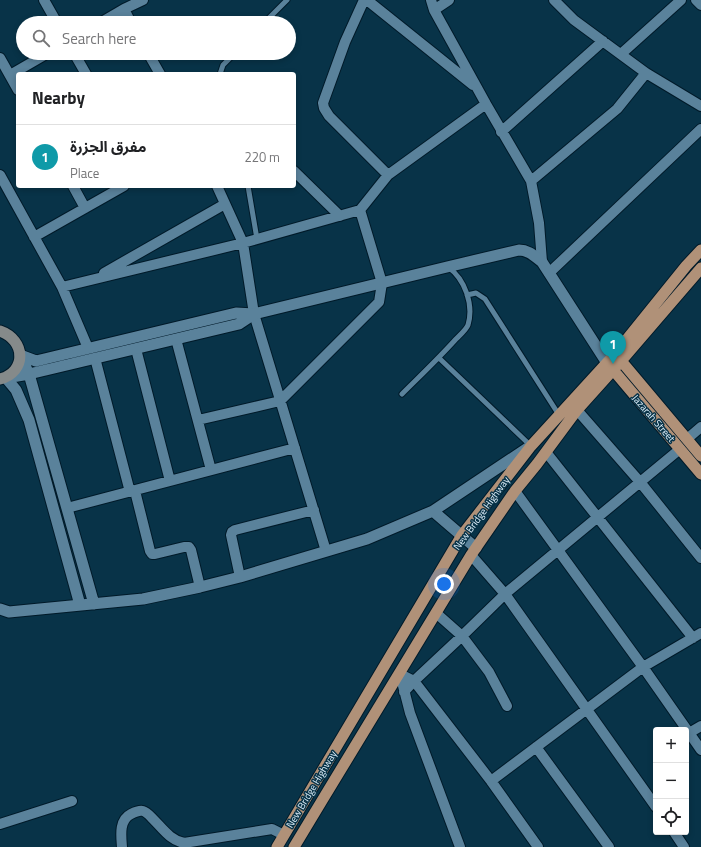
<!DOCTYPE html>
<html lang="en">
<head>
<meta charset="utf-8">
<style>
  :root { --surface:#fff; --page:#f2f2f2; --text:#202124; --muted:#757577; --line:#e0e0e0; --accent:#7c3aed }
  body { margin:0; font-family:"Titillium Web","Noto Sans Arabic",sans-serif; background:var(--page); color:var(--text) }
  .controls { position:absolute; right:12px; bottom:12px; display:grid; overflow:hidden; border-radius:4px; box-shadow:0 2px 6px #0003 }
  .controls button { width:36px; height:36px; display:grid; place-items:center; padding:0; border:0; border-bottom:1px solid var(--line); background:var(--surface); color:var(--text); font:20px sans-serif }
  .you { position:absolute; left:444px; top:584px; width:14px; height:14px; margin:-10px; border:3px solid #fff; border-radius:50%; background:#1a73e8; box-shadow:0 0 0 6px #1a73e833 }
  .badge { display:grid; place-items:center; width:26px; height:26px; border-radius:50%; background:var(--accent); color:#fff; font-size:13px; font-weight:700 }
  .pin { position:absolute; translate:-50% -33px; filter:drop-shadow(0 1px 2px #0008) }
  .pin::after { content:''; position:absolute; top:21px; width:14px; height:12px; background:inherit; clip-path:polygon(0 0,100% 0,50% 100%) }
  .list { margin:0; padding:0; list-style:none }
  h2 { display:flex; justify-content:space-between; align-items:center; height:52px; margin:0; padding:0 16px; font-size:17px }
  h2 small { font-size:13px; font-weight:400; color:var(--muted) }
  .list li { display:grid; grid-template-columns:26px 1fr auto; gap:12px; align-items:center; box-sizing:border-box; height:64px; padding:0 16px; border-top:1px solid var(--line) }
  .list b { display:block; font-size:15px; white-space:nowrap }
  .list p { margin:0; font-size:13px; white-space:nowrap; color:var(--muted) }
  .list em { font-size:13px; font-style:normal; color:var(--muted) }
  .icon { flex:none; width:22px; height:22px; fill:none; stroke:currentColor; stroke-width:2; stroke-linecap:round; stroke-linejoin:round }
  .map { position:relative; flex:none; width:701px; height:847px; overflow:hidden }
  .search { position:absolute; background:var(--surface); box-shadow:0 2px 6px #0003; left:16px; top:16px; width:280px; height:44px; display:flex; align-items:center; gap:10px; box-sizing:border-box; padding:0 14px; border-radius:22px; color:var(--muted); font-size:15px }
  .panel { position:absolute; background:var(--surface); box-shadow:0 2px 6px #0003; left:16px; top:72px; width:280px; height:116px; border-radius:4px }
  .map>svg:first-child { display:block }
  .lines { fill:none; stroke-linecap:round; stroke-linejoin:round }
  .service-casing { stroke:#001a29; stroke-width:7 }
  .minor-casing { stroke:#001a29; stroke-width:12 }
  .tertiary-casing { stroke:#001a29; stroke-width:13 }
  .secondary-casing { stroke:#001a29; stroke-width:13 }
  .primary-casing { stroke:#001a29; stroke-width:13 }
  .service { stroke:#5a829b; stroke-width:5 }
  .minor { stroke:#5a829b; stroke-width:10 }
  .tertiary { stroke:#5a829b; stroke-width:11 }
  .secondary { stroke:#858a8a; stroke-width:11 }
  .primary { stroke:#b09178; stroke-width:11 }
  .labels { text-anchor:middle; stroke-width:3; stroke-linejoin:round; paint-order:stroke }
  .street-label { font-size:10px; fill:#e1f2fd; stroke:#083348 }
</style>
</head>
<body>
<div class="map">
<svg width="701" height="847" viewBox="0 0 701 847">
  <rect width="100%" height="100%" fill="#083348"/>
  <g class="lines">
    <g class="service-casing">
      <path id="service" d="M 264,23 L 287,0
        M 220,74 L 223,65 L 235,53
        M 248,186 L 257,239
        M 467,295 L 476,293 L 485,299 L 559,415
        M 439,358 L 531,446
        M 402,394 C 420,376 439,358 456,339 C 460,335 466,330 468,325 C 474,305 465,279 448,267"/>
    </g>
    <g class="minor-casing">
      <path id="minor" d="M 44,0 L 57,23
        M 364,0 L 345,42 L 323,103 L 324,108 L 329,116 L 388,175
        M 367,0 L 473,85
        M 431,0 L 434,10 L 486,104 L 531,181 L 539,223 L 542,262
        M 554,0 L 574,20 L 646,73 L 701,106
        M 696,0 L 701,5
        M 124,9 L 131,23
        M 434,10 L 449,0
        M 100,23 L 124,9 L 143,0
        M 74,53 L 86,74
        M 148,53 L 160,74
        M 621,54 L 681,0
        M 0,58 L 18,90
        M 10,75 L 48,53
        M 501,132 L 603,41
        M 294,171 L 340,216
        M 0,175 L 62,287 L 88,348
        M 531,181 L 617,109 L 646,73
        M 73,186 L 85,208
        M 217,186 L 243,243 L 254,314 L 326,551
        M 34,237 L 124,186
        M 104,273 L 225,204
        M 549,273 L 701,129
        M 62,287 L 243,243 L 360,210 L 388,175 L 486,104
        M 176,339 L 211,470
        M 136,349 L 170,481
        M 95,358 L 130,492
        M 577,410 L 640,482 L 701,558
        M 198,420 L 280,401 L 379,302 L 382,283 L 360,210
        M 687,439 L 701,427
        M 546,452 L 693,638
        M 135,491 L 150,551 L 152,554 L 155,554 L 184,547 L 189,547 L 191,550 L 200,587
        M 515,491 L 643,667 L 701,750
        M 67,508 L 295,448
        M 471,555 L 505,594 L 656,807
        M 240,577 L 231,535 L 232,532 L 235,530 L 314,510
        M 436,613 L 462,636 L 489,672 L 507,706
        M 400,674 L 414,681 L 491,781 L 538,847
        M 400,674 L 410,713 L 460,847
        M 404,692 L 414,681 L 462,636 L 505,594 L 680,449
        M 689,733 L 701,726
        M 536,747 L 609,847
        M 491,781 L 643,667 L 701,633
        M 0,824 L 72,801
        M 674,832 L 684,847
        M 122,847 C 121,835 119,820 131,814 C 135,812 139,810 143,811 C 147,812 150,816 153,819 C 163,829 170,840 184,843 L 272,829 L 284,835"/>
    </g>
    <g class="tertiary-casing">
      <path id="tertiary" d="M 20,355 L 36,361 L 236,313 L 254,314 L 447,267 L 519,250 C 529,250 535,257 542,262 L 607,363
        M 20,355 L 29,374 L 94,604
        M 6,378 L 29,374 L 239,324 L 254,314
        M 6,378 L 16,390 L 29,420 L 80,605
        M 433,511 L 476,548
        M 0,609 L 9,612 L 143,599 L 200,587 L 240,577 L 367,539 L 433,511 L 529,447"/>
    </g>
    <g class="secondary-casing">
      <path id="secondary" d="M 0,331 C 26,340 27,372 0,379"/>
    </g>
    <g class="primary-casing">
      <path id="primary" d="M 617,356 L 701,456
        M 609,365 L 701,474
        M 277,847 L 462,535 L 531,446 L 615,354 L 686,266 L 701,250
        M 294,847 L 323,799 L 471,555 L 515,491 L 537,464 L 577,410 L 621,361 L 701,268"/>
    </g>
    <use href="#service" class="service"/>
    <use href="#minor" class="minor"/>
    <use href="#tertiary" class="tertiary"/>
    <use href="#secondary" class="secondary"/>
    <use href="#primary" class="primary"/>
  </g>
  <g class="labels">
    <g class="street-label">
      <text transform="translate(654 418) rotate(49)" y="4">Jazarah Street</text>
      <text transform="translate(481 513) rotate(-54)" y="4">New Bridge Highway</text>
      <text transform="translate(311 789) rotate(-59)" y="4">New Bridge Highway</text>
    </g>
  </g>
</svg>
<div class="controls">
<button>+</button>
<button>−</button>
<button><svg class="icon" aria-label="locate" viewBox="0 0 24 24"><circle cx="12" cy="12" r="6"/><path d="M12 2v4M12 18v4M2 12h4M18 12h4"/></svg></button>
</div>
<div class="you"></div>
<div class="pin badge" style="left:613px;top:364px;background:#0f9aa8">1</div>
<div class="search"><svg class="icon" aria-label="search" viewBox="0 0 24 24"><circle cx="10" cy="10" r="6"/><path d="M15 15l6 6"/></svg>Search here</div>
<section class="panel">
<h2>Nearby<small></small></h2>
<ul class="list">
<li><span class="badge" style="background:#0f9aa8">1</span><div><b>مفرق الجزرة</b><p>Place</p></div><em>220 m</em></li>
</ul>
</section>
</div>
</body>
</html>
